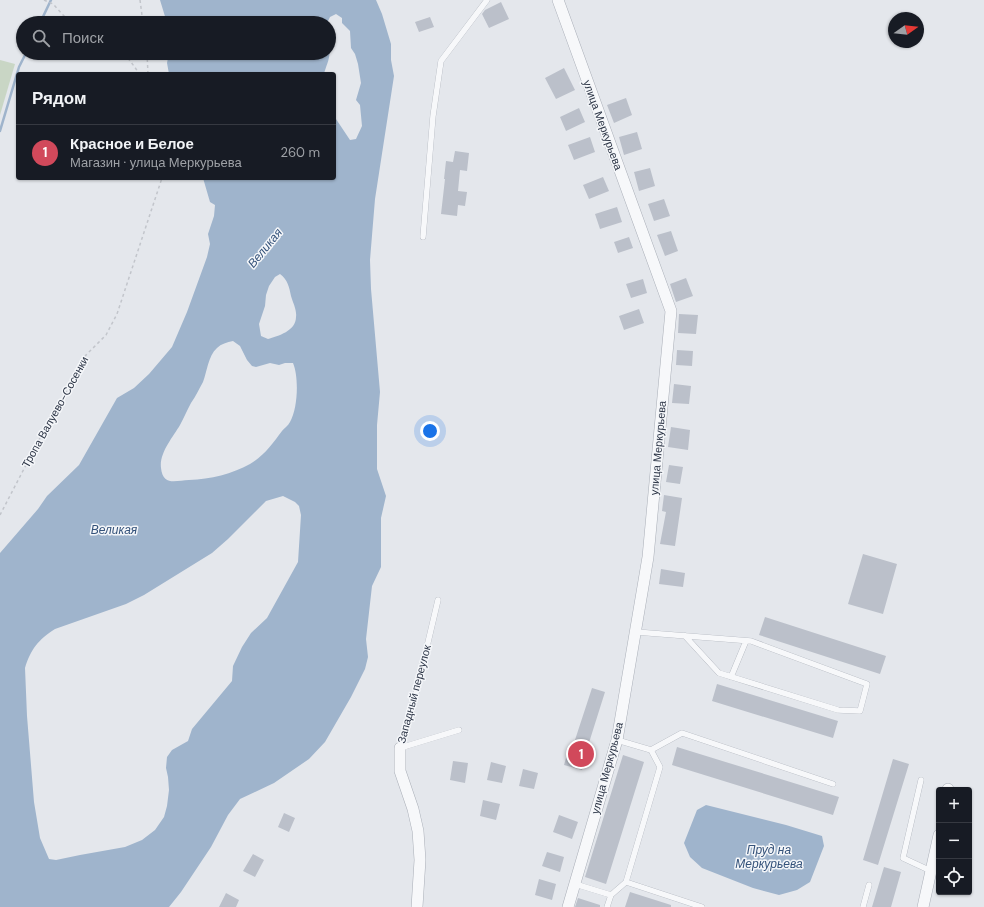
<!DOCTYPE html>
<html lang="ru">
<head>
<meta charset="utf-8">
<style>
  :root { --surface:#171b24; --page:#242831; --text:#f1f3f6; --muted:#9ea1a6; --line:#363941; --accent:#d1495b }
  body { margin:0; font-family:"DM Sans",sans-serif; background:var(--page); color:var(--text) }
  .controls { position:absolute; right:12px; bottom:12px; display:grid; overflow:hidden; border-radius:4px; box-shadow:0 1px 3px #0004 }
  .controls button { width:36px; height:36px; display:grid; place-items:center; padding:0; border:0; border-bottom:1px solid var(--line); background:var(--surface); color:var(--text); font:20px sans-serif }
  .compass { position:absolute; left:888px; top:12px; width:36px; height:36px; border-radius:50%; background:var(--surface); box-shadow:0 1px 3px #0004; rotate:75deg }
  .you { position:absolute; left:430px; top:431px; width:14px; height:14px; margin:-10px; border:3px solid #fff; border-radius:50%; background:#1a73e8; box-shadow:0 0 0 6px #1a73e833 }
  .badge { display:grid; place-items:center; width:26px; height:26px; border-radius:50%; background:var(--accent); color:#fff; font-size:13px; font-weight:700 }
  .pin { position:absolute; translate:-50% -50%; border:2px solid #fff; box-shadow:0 1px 4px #0006 }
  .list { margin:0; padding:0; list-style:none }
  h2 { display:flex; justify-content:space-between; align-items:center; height:52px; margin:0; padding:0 16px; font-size:17px }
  h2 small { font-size:13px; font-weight:400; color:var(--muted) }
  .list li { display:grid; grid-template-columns:26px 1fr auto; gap:12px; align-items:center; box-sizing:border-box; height:56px; padding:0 16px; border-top:1px solid var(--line) }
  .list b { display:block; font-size:15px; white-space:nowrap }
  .list p { margin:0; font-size:13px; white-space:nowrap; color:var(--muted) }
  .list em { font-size:13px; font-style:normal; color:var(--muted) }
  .icon { flex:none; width:22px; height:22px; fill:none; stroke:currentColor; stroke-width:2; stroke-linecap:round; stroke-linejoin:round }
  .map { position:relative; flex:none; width:984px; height:907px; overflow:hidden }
  .search { position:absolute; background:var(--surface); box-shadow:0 1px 3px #0004; left:16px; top:16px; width:320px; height:44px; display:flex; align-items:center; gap:10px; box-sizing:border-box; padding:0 14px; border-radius:22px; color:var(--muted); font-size:15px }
  .panel { position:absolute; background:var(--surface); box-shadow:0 1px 3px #0004; left:16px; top:72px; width:320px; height:108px; border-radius:4px }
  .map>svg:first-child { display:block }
  .green { fill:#c9d6c5 }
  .water { fill:#9fb4cc; fill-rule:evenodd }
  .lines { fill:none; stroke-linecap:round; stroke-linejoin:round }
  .stream { stroke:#9fb4cc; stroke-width:2.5 }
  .building { fill:#bbc0ca }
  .lane-casing { stroke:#a9aeb7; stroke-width:6 }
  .street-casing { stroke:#a9aeb7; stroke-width:12 }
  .path { stroke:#c2c5cb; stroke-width:1.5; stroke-dasharray:3 3; stroke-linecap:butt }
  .lane { stroke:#f7f8fa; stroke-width:5.5 }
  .street { stroke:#f7f8fa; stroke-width:11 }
  .labels { text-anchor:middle; stroke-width:3; stroke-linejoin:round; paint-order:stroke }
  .street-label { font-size:11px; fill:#2b3445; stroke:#f4f6f9 }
  .water-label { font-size:12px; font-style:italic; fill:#34527a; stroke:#f4f6f9 }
</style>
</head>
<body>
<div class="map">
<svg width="984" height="907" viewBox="0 0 984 907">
  <rect width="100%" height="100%" fill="#e4e7ec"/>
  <path class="green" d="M 0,60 L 15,64 L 0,115 Z"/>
  <path class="water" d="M 160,0 L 376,0 L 382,14 L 391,44 L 391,60 L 394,76 L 375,199 L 370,260 L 371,289 L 380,392 L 377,425 L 377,469 L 386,496 L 381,518 L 381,567 L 372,586 L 366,639 L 368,657 L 365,669 L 351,697 L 325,742 L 309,759 L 274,783 L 240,799 L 228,815 L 211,847 L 181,892 L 169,907 L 0,907 L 0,553 L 38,509 L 47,496 L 79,465 L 117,398 L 134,388 L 149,374 L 172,347 L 187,312 L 207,257 L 210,244 L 208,234 L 214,216 L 215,205 L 210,202 L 203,178 L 334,178 L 334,116 L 350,140 L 356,139 L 362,126 L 360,105 L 356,100 L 361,83 L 358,64 L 355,54 L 351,48 L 350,31 L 342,23 L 342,18 L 336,14 L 330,17 L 327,23 L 167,23 ZM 280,274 C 288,280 289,287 291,296 C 293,303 297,310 296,317 C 296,331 278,336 268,339 L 261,336 L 259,324 L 265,306 L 266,295 L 269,286 L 275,277 ZM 233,341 L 240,346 L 247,360 L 252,366 L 256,367 L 270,363 L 279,365 L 285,363 L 293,363 C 299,377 298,408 290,422 C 288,426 284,428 282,431 C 273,443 264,456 250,464 C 232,474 211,479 189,480 C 177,480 163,487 161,468 C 159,453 173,437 180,425 C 184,418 187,410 191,403 C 196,396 199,389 203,382 C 207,372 208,356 217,348 C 221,344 227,342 233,341 ZM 283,496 L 295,502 L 299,506 L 301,515 L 298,562 L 267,618 L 251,633 L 242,647 L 233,666 L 232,681 L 192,729 L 188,741 L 172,750 L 167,757 L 166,768 L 168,777 L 169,790 L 167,806 L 164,817 L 155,830 L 142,840 L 125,847 L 80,855 L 56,860 L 49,859 L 40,838 L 34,802 L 27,716 L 25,668 C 31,649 38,640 55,629 L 126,604 L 144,595 L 212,553 L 228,539 L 266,501 Z
    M 329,48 C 331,58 326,65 324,74 L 169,74 L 167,63 L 169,53 L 329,53 Z
    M 706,805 L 786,825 L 822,836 L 824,846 L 810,882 L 797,890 L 779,895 L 753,888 L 702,868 L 690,857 L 684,843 L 697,810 Z"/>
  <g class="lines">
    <path class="stream" d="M 40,23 L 51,0
      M 0,131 L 19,67 L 26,53"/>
  </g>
  <path class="building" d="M 501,2 L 509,19 L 489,28 L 482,14 L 485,10 Z
    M 430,17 L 434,27 L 419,32 L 415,22 Z
    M 564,68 L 575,90 L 556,99 L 545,78 Z
    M 626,98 L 632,115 L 614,123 L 607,105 Z
    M 579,108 L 585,122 L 566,131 L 560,117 Z
    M 637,132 L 642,149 L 624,155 L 619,137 Z
    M 590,137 L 595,152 L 574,160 L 568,145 Z
    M 455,151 L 469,153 L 467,171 L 460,170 L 458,191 L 467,192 L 465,206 L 458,205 L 457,216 L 441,214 L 445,179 L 444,179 L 446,161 L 453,162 Z
    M 650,168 L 655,186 L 639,191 L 634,172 Z
    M 603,177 L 609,191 L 589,199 L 583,185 Z
    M 664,199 L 670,216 L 654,221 L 648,204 Z
    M 617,207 L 622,222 L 600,229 L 595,214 Z
    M 671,231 L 678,251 L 665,256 L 657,235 Z
    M 629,237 L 633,248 L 618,253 L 614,242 Z
    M 686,278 L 693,296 L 676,302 L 670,284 Z
    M 643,279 L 647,293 L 631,298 L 626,284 Z
    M 639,309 L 644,323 L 624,330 L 619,316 Z
    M 679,314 L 698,315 L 696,334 L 678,333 Z
    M 677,350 L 693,351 L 692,366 L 676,365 Z
    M 674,384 L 691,386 L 689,404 L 672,403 Z
    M 671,427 L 690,430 L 688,450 L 668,447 Z
    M 669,465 L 683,467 L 680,484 L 666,482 Z
    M 664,495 L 682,498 L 675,546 L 660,544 L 666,512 L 662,511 Z
    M 863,554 L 897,564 L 883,614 L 848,604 Z
    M 661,569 L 685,573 L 683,587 L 659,584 Z
    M 765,617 L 886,656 L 880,674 L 759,635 Z
    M 717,684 L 838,721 L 833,738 L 712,701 Z
    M 592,688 L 605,692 L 587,749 L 588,750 L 582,770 L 564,765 L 570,744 L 573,746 Z
    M 677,747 L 839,797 L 833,815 L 672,765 Z
    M 623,755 L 644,762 L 606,884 L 585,877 Z
    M 893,759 L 909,764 L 878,865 L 863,860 Z
    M 453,761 L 468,763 L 465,783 L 450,780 Z
    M 491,762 L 506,766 L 502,783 L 487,780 Z
    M 523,769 L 538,773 L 534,789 L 519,786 Z
    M 483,800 L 500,804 L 496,820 L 480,816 Z
    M 284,813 L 295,818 L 289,832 L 278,827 Z
    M 559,815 L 578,822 L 572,839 L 553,832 Z
    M 547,852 L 564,857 L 560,872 L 542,866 Z
    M 253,854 L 264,860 L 255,877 L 243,871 Z
    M 884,867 L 901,872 L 891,907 L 872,907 Z
    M 539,879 L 556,884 L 552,900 L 535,895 Z
    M 630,892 L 671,905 L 671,907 L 625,907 Z
    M 226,893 L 239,900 L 236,907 L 219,907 Z
    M 578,898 L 600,905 L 600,907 L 575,907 Z"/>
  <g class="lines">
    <g class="lane-casing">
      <path id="lane" d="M 423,237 L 433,116 L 441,61 L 487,0
        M 636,632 L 751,641 L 867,684 L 860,711 L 838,710 L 719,673 L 685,636
        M 731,677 L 746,641
        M 617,740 L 651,750 L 682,733 L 833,784
        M 400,748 L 412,710 L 438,600
        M 400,748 L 459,730
        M 921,780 L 903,858 L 931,871
        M 626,882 L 660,767 L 651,750
        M 575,884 L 611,895 L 626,882 L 702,907
        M 607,907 L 611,895
        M 863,907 L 869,885"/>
    </g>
    <g class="street-casing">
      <path id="street" d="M 558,0 L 671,311 L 648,557 L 617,740 L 568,907
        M 400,748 L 400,771 L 413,809 L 418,831 L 420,860 L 417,907
        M 948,790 L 948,789
        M 923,907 L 939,835"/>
    </g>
    <path class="path" d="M 44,0 L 53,4 L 64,16 L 81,23
      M 140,0 L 143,23
      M 125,53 C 129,61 135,66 139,74
      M 147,53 L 148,74
      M 0,515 L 40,438 L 61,404 L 72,378 L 86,355 L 106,335 L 117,314 L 162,178"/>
    <use href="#lane" class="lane"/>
    <use href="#street" class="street"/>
  </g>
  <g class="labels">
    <g class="street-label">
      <text transform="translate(603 125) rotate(70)" y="4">улица Меркурьева</text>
      <text transform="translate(55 412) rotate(-61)" y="4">Тропа Валуево-Сосенки</text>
      <text transform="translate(658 448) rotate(-85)" y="4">улица Меркурьева</text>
      <text transform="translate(414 694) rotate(-75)" y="4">Западный переулок</text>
      <text transform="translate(607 768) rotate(-75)" y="4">улица Меркурьева</text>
    </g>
    <g class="water-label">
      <text transform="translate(265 248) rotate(-51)" y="4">Великая</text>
      <text x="114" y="534">Великая</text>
      <text x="769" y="854">Пруд на<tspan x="769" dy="14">Меркурьева</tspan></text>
    </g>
  </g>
</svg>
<div class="controls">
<button>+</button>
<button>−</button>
<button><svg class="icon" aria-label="locate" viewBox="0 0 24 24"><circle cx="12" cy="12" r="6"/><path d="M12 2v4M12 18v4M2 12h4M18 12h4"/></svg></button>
</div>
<svg class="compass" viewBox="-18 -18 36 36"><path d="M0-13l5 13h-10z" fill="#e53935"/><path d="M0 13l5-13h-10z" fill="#9ea1a6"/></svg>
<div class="you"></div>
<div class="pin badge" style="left:581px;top:754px">1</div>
<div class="search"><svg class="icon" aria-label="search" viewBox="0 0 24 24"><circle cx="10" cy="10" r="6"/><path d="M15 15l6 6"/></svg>Поиск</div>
<section class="panel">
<h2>Рядом<small></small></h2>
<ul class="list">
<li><span class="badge">1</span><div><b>Красное и Белое</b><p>Магазин · улица Меркурьева</p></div><em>260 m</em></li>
</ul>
</section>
</div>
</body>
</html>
